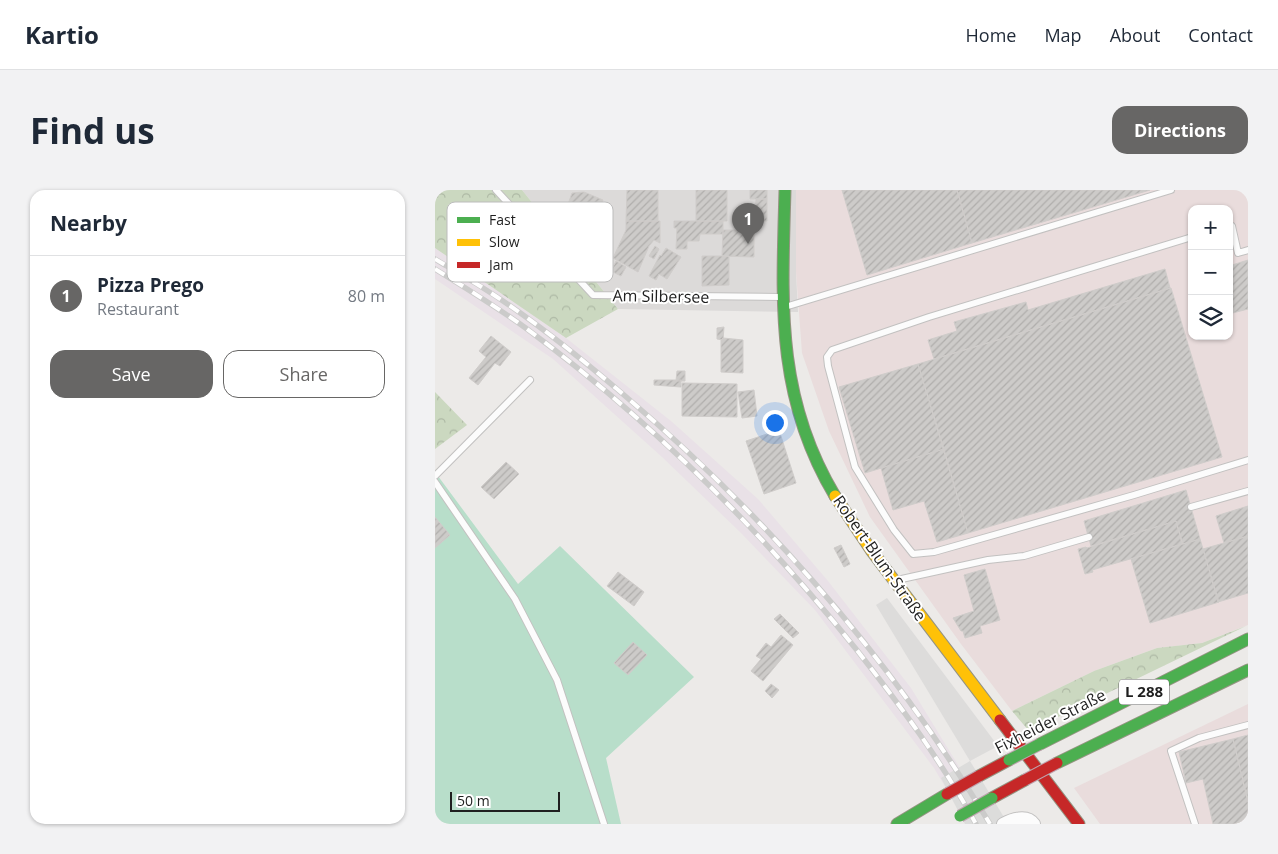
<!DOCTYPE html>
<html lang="en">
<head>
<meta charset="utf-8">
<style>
  :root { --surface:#fff; --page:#f2f2f3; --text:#1f2937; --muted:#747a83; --line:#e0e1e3; --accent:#676665 }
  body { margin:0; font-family:"Open Sans",sans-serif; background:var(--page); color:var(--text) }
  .controls { position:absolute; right:15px; top:15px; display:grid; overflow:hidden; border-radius:10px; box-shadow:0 1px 4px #0004 }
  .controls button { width:45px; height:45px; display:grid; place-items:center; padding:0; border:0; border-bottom:1px solid var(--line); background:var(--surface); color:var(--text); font:25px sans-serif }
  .scale { position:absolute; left:15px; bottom:12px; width:110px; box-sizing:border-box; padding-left:5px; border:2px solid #1f1f1f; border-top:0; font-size:14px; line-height:18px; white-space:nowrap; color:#1f1f1f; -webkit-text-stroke:4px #fff; paint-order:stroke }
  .you { position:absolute; left:339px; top:232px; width:18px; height:18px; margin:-12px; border:4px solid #fff; border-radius:50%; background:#1a73e8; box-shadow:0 0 0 8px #1a73e833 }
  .badge { display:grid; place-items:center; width:32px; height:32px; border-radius:50%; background:var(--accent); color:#fff; font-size:16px; font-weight:700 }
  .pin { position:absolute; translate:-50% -41px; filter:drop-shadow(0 1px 2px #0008) }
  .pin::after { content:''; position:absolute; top:26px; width:18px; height:15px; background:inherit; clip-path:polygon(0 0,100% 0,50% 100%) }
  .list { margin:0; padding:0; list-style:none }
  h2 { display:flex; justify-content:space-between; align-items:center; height:65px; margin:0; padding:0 20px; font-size:21px }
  h2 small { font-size:16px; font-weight:400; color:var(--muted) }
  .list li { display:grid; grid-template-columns:32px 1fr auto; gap:15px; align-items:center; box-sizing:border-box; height:80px; padding:0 20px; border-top:1px solid var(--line) }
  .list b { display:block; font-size:19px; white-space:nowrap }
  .list p { margin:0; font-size:16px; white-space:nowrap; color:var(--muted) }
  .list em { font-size:16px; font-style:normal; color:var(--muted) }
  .actions { display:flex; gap:10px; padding:15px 20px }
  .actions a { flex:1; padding:11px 0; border:1px solid var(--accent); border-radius:15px; text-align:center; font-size:18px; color:var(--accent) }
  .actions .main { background:var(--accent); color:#fff }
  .icon { flex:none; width:28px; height:28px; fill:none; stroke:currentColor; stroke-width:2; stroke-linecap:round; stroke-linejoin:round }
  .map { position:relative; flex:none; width:813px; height:634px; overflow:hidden; border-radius:15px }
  header { display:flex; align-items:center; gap:30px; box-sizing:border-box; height:70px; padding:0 25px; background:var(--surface); border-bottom:1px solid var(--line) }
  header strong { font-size:24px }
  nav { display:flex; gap:28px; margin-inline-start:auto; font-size:18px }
  .intro { display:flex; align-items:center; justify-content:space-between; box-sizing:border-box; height:120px; padding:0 30px }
  h1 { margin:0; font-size:35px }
  .button { padding:12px 22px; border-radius:15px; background:var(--accent); color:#fff; font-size:18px; font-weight:700 }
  main { display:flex; gap:30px; padding:0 30px }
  aside { flex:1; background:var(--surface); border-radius:15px; box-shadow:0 1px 4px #0004 }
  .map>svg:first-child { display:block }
  .residential { fill:#dcdad9 }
  .commercial { fill:#e9dcdc; fill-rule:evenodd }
  .railway { fill:#e9e1e7 }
  .forest { fill:url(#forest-crowns) }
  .pitch { fill:#b8deca }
  .parking { fill:#dddcdb }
  .pier { fill:#dcdcdb }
  .building { fill:url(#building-hatch); stroke:#cfccca }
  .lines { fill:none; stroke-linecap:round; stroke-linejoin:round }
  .lane-casing { stroke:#c2c1c0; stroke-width:8 }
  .street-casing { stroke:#c2c1c0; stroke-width:14 }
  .fast-casing { stroke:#959482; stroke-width:13 }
  .slow-casing { stroke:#959482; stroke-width:13 }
  .jam-casing { stroke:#959482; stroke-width:13 }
  .lane { stroke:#fcfcfc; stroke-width:6 }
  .street { stroke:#fcfcfc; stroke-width:12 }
  .fast { stroke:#4caf50; stroke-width:11 }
  .slow { stroke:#ffc107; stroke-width:11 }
  .jam { stroke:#c62828; stroke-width:11 }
  .rail-casing { stroke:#cbcbca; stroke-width:5.5 }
  .rail { stroke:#fff; stroke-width:4; stroke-dasharray:11; stroke-linecap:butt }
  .fast-bridge-casing { stroke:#bea2ad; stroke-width:13; stroke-linecap:butt }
  .jam-bridge-casing { stroke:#bea2ad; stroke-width:13; stroke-linecap:butt }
  .fast-bridge { stroke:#4caf50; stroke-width:11 }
  .jam-bridge { stroke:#c62828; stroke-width:11 }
  .labels { text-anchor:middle; stroke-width:4; stroke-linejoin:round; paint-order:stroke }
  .shield { fill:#fff; stroke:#626262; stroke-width:1 }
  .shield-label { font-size:15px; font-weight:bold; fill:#1f1f1f }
  .street-label { font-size:16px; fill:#1f1f1f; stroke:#fff }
  .key { fill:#fff; stroke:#bcbcbc; stroke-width:1 }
  .key-label { font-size:14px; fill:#1f1f1f }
</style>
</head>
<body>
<header>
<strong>Kartio</strong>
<nav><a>Home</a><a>Map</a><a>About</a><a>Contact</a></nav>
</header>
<div class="intro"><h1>Find us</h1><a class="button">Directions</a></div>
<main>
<aside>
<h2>Nearby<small></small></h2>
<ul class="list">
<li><span class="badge">1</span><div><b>Pizza Prego</b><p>Restaurant</p></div><em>80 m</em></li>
</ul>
<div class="actions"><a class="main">Save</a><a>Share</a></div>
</aside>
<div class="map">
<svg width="813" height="634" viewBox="0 0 813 634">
  <defs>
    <pattern id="forest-crowns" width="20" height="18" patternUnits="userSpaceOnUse" patternTransform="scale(1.25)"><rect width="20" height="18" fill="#cbd8c0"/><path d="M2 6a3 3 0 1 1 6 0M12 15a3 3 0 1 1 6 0" fill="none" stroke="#aeb9a5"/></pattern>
    <pattern id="building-hatch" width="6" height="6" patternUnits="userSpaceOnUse" patternTransform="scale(1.25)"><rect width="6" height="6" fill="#cdcbc9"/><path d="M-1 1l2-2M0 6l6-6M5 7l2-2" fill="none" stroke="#b0aeac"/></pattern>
  </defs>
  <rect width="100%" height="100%" fill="#eceae8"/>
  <path class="residential" d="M 87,0 L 361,0 L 361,82 L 363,122 L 183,119 Z"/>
  <path class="commercial" d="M 361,0 L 813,0 L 813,435 L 767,453 L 722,458 L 659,481 L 577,521 L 526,454 L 435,327 L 394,241 L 367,163 L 361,82 ZM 757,19 L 794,19 L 794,146 L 757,146 Z
    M 813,514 L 813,634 L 665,634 L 639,598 Z"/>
  <path class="railway" d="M 0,58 L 131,148 L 236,231 L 323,309 L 393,391 L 476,498 L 559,634 L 532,634 L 499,578 L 380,420 L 305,342 L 227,267 L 118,169 L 0,89 Z"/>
  <path class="forest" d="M 0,0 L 87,0 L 183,119 L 131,148 L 0,58 Z
    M 0,202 L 32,235 L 0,259 Z
    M 811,436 L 594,541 L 577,521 L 659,481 L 722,458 L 767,453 Z"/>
  <path class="pitch" d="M 0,282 L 83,394 L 125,356 L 259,487 L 171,568 L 186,634 L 0,634 Z"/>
  <path class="parking" d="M 452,408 L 563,556 L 535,571 L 441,415 Z"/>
  <path class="pier" d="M 535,571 L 573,634 L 530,634 L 506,588 Z"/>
  <path class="building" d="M 192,0 L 223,0 L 223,31 L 191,31 Z
    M 261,0 L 292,0 L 292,31 L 261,31 Z
    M 315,0 L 332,0 L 332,9 L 315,9 Z
    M 407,0 L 522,0 L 537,53 L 432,85 Z
    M 522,0 L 715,0 L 537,53 Z
    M 149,2 L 168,10 L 160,29 L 151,25 L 149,30 L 139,27 L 141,21 L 132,17 L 137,3 Z
    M 321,9 L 332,9 L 332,31 L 320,31 Z
    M 191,31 L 225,31 L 225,53 L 219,50 L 214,56 L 203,82 L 178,68 L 191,40 Z
    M 239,31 L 288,31 L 288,44 L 265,44 L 264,51 L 252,51 L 252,59 L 241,59 L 242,38 L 239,38 Z
    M 288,40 L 319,40 L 319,67 L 287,66 Z
    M 220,56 L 224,59 L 219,69 L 214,66 Z
    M 231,58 L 246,67 L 232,89 L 224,84 L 221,90 L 214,86 L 225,65 L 226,66 Z
    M 267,66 L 294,66 L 294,95 L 267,96 Z
    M 813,70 L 813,119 L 794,124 L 794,76 Z
    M 181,71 L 191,77 L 186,86 L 176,81 Z
    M 730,79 L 735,98 L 499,169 L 493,150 L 522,141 L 519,132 L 591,112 L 593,120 Z
    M 736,98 L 787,267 L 533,343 L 483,174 Z
    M 289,137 L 288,150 L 282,149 L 282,138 Z
    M 56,146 L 76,162 L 65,176 L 60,173 L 43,195 L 34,188 L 51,167 L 44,161 Z
    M 288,148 L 308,150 L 308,183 L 286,182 L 286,150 Z
    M 483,174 L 509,259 L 430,283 L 404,197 Z
    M 242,181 L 250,181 L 250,191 L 241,191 Z
    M 219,190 L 246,190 L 246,197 L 219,195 Z
    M 247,193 L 302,194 L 302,227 L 247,226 Z
    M 319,200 L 322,226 L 307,228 L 303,202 Z
    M 344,240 L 361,293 L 329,304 L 311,251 Z
    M 509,259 L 533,343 L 502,352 L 489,311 L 458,320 L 446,278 Z
    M 71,272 L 84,284 L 59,309 L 46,297 Z
    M 751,300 L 765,349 L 748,354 L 741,331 L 656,356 L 649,331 Z
    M 813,316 L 813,346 L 789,353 L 781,326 Z
    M 0,327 L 15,345 L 0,358 Z
    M 741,331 L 747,354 L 657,380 L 658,382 L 650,384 L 643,359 L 651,357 L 652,358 Z
    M 813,346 L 813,403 L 783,412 L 768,359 Z
    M 765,349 L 784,412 L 715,433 L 696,369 Z
    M 406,355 L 415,374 L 409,377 L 399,358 Z
    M 550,379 L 565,430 L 545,436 L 547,443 L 530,448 L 528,441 L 526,441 L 518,428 L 539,421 L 529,385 Z
    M 183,382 L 209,402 L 199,416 L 172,396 Z
    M 345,424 L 364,443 L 358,448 L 339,429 Z
    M 346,445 L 358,455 L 328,491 L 316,481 L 326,469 L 321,466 L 331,453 L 336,457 Z
    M 198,452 L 212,465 L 193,485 L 179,473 Z
    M 336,494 L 344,500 L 337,508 L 330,501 Z
    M 813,545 L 813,612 L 798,549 Z
    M 798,549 L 813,612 L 813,631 L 799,634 L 778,634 L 768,589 L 751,593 L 744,562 Z"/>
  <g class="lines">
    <g class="lane-casing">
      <path id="lane" d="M 61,0 L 158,105 L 346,107
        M 794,37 L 797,36 L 803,63 L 813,60
        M 757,47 L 494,127 L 397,160 L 392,167 L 393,176 L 420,277 L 459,340 L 478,364 L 499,362 L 699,305 L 813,270
        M 350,117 L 736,0
        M 0,286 L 95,190
        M 0,292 L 80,409 L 122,490 L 169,634
        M 756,317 L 813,301
        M 462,390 L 553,370 L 589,366 L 654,347
        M 760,634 L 736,561 L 764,548 L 813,535"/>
    </g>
    <g class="street-casing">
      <path id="street" d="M 568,634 C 577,629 592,624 599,634"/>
    </g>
    <g class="fast-casing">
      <path id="fast" d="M 350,0 C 347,111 340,206 400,306
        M 605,554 L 813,449
        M 622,573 L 813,480
        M 462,634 L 512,604"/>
    </g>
    <g class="slow-casing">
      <path id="slow" d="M 400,306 L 436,360 L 565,530"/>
    </g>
    <g class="jam-casing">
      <path id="jam" d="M 565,530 L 644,634
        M 544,586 L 574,570
        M 557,608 L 590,590"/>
    </g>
    <use href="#lane" class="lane"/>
    <use href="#street" class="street"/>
    <use href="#fast" class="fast"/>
    <use href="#slow" class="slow"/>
    <use href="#jam" class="jam"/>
    <g class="rail-casing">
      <path id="rail" d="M 0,69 C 20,81 41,93 62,107 C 106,136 148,170 189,205 C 332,327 458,472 555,634
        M 0,79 C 31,98 62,117 92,139 C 215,230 326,340 421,459 C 465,515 507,572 541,634"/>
    </g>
    <use href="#rail" class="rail"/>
    <g class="fast-bridge-casing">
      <path id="fast-bridge" d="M 574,570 L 605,554
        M 525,626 L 557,608"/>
    </g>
    <g class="jam-bridge-casing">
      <path id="jam-bridge" d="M 590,590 L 622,573
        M 512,604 L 544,586"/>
    </g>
    <use href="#fast-bridge" class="fast-bridge"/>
    <use href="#jam-bridge" class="jam-bridge"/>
  </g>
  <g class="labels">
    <rect class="shield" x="684" y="489.5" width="50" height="25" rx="4"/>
    <g class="shield-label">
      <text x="709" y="507">L 288</text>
    </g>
    <g class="street-label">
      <text transform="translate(226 106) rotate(1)" y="6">Am Silbersee</text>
      <text transform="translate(445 368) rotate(55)" y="6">Robert-Blum-Straße</text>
      <text transform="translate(615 531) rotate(-27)" y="6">Fixheider Straße</text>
    </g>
  </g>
  <rect x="12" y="12" width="166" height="80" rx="8" class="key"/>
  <rect x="22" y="27" width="23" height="6" fill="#4caf50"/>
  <rect x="22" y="49" width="23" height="7" fill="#ffc107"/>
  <rect x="22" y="72" width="23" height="6" fill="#c62828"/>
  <g class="key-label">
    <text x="54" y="35">Fast</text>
    <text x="54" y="57">Slow</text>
    <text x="54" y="80">Jam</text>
  </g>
</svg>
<div class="controls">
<button>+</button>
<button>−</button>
<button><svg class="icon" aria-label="layers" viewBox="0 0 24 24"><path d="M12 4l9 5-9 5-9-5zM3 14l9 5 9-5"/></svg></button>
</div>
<div class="scale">50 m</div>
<div class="you"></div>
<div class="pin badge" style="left:313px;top:54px">1</div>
</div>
</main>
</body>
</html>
